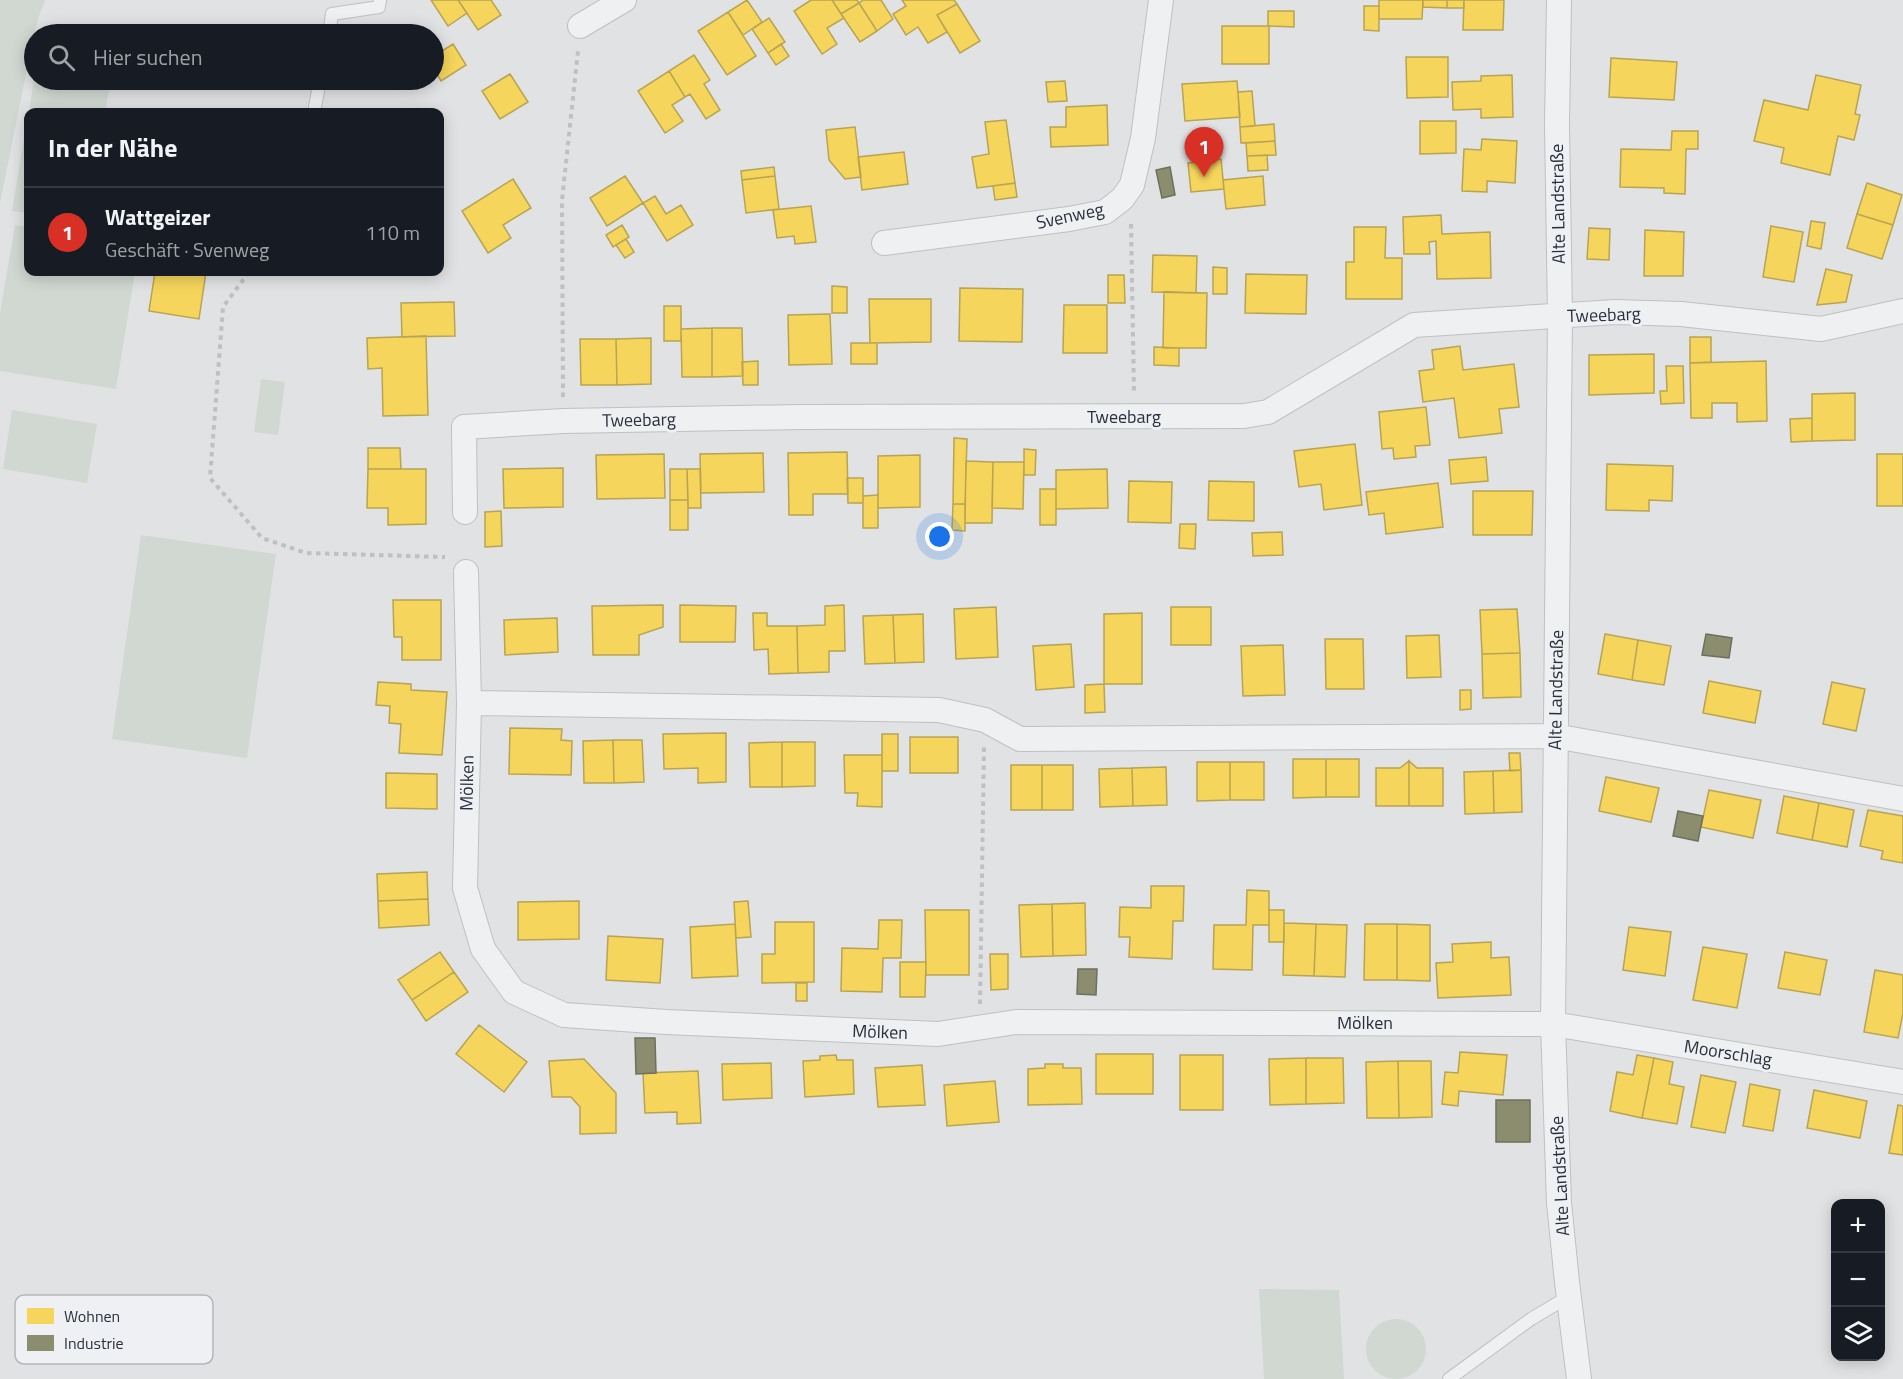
<!DOCTYPE html>
<html lang="de">
<head>
<meta charset="utf-8">
<style>
  :root { --surface:#171b24; --page:#242831; --text:#f1f3f6; --muted:#9ea1a6; --line:#363941; --accent:#d93025 }
  body { margin:0; font-family:"Titillium Web",sans-serif; background:var(--page); color:var(--text) }
  .controls { position:absolute; right:18px; bottom:18px; display:grid; overflow:hidden; border-radius:12px; box-shadow:0 3px 15px #0003 }
  .controls button { width:54px; height:54px; display:grid; place-items:center; padding:0; border:0; border-bottom:2px solid var(--line); background:var(--surface); color:var(--text); font:30px sans-serif }
  .you { position:absolute; left:940px; top:537px; width:21px; height:21px; margin:-15px; border:4px solid #fff; border-radius:50%; background:#1a73e8; box-shadow:0 0 0 9px #1a73e833 }
  .badge { display:grid; place-items:center; width:39px; height:39px; border-radius:50%; background:var(--accent); color:#fff; font-size:20px; font-weight:700 }
  .pin { position:absolute; translate:-50% -50px; filter:drop-shadow(0 2px 3px #0008) }
  .pin::after { content:''; position:absolute; top:32px; width:21px; height:18px; background:inherit; clip-path:polygon(0 0,100% 0,50% 100%) }
  .list { margin:0; padding:0; list-style:none }
  h2 { display:flex; justify-content:space-between; align-items:center; height:78px; margin:0; padding:0 24px; font-size:26px }
  h2 small { font-size:20px; font-weight:400; color:var(--muted) }
  .list li { display:grid; grid-template-columns:39px 1fr auto; gap:18px; align-items:center; box-sizing:border-box; height:90px; padding:0 24px; border-top:2px solid var(--line) }
  .list b { display:block; font-size:22px; white-space:nowrap }
  .list p { margin:0; font-size:20px; white-space:nowrap; color:var(--muted) }
  .list em { font-size:20px; font-style:normal; color:var(--muted) }
  .icon { flex:none; width:33px; height:33px; fill:none; stroke:currentColor; stroke-width:2; stroke-linecap:round; stroke-linejoin:round }
  .map { position:relative; flex:none; width:1903px; height:1379px; overflow:hidden }
  .search { position:absolute; background:var(--surface); box-shadow:0 3px 15px #0003; left:24px; top:24px; width:420px; height:66px; display:flex; align-items:center; gap:15px; box-sizing:border-box; padding:0 21px; border-radius:33px; color:var(--muted); font-size:22px }
  .panel { position:absolute; background:var(--surface); box-shadow:0 3px 15px #0003; left:24px; top:108px; width:420px; height:168px; border-radius:12px }
  .map>svg:first-child { display:block }
  .green { fill:#d1d8d1 }
  .homes { fill:#f6d55c; stroke:#b8a452; stroke-width:1.5 }
  .industry { fill:#8c8c6e; stroke:#6e705f; stroke-width:1.5 }
  .lines { fill:none; stroke-linecap:round; stroke-linejoin:round }
  .service-casing { stroke:#bec0c2; stroke-width:14 }
  .minor-casing { stroke:#bec0c2; stroke-width:26 }
  .path { stroke:#bec0c3; stroke-width:4; stroke-dasharray:4.5 4.5; stroke-linecap:butt }
  .service { stroke:#eff0f2; stroke-width:12 }
  .minor { stroke:#eff0f2; stroke-width:24 }
  .labels { text-anchor:middle; stroke-width:6; stroke-linejoin:round; paint-order:stroke }
  .street-label { font-size:18px; fill:#29303b; stroke:#eef0f4 }
  .key { fill:#eef0f4; stroke:#b3b6bc; stroke-width:1.5 }
  .key-label { font-size:16px; fill:#29303b }
</style>
</head>
<body>
<div class="map">
<svg width="1903" height="1379" viewBox="0 0 1903 1379">
  <rect width="100%" height="100%" fill="#e0e2e4"/>
  <path class="green" d="M 0,0 L 45,0 L 39,16 L 34,34 L 0,203 Z
    M 34,79 L 111,80 L 105,112 L 29,112 Z
    M 28,114 L 28,213 L 12,211 Z
    M 15,225 L 28,227 L 28,272 L 135,272 L 116,389 L 0,371 L 0,313 Z
    M 261,379 L 285,382 L 278,435 L 254,432 Z
    M 12,410 L 97,424 L 87,483 L 3,469 Z
    M 141,535 L 276,554 L 247,758 L 112,739 Z
    M 1259,1289 L 1339,1290 L 1344,1379 L 1264,1379 Z
    M1366 1349a30 30 0 1 1 60 0a30 30 0 1 1-60 0Z"/>
  <path class="homes" d="M 431,0 L 458,0 L 467,13 L 448,26 Z
    M 458,0 L 491,0 L 501,15 L 478,30 Z
    M 747,0 L 762,22 L 743,35 L 728,12 Z
    M 811,0 L 832,0 L 844,18 L 827,28 L 837,44 L 822,54 L 794,11 Z
    M 832,0 L 857,0 L 859,3 L 841,14 Z
    M 863,0 L 881,0 L 893,19 L 877,31 L 859,3 Z
    M 902,0 L 954,0 L 957,4 L 937,15 L 947,32 L 928,43 L 918,27 L 906,35 L 893,14 L 906,6 Z
    M 1379,0 L 1423,0 L 1422,19 L 1379,19 Z
    M 1423,0 L 1447,0 L 1447,8 L 1423,7 Z
    M 1447,0 L 1464,0 L 1464,8 L 1447,8 Z
    M 1464,0 L 1504,0 L 1503,30 L 1463,30 Z
    M 859,3 L 877,31 L 860,42 L 841,14 Z
    M 957,4 L 980,41 L 960,53 L 937,15 Z
    M 1364,6 L 1379,6 L 1379,31 L 1364,30 Z
    M 1268,11 L 1294,11 L 1294,27 L 1268,26 Z
    M 728,12 L 756,56 L 727,75 L 698,31 Z
    M 769,18 L 785,42 L 768,53 L 752,29 Z
    M 1222,26 L 1269,26 L 1269,64 L 1222,64 Z
    M 453,44 L 466,65 L 441,81 L 434,69 L 434,56 Z
    M 781,44 L 789,56 L 776,65 L 768,53 Z
    M 694,55 L 710,80 L 704,84 L 720,110 L 706,119 L 690,94 L 685,97 L 669,71 Z
    M 1406,57 L 1448,57 L 1448,97 L 1407,98 Z
    M 1611,58 L 1677,62 L 1674,100 L 1609,97 Z
    M 669,71 L 685,97 L 672,105 L 683,121 L 665,133 L 638,91 Z
    M 510,74 L 528,102 L 500,119 L 482,91 Z
    M 1512,75 L 1513,117 L 1481,118 L 1481,109 L 1453,110 L 1452,82 L 1481,81 L 1481,76 Z
    M 1816,75 L 1861,85 L 1855,114 L 1860,115 L 1854,140 L 1838,136 L 1830,175 L 1781,163 L 1784,148 L 1754,141 L 1764,100 L 1808,110 Z
    M 1065,81 L 1067,101 L 1048,102 L 1046,82 Z
    M 1237,81 L 1240,117 L 1185,121 L 1182,84 Z
    M 1252,91 L 1255,126 L 1240,127 L 1238,92 Z
    M 1107,105 L 1108,145 L 1051,147 L 1050,127 L 1066,127 L 1066,107 Z
    M 1006,120 L 1015,183 L 977,188 L 972,157 L 989,154 L 985,122 Z
    M 1420,121 L 1456,121 L 1456,153 L 1420,154 Z
    M 1274,124 L 1275,141 L 1241,143 L 1240,127 Z
    M 855,127 L 861,177 L 845,179 L 829,160 L 826,130 Z
    M 1672,131 L 1698,131 L 1698,149 L 1686,149 L 1685,194 L 1664,193 L 1664,188 L 1620,187 L 1621,149 L 1671,150 Z
    M 1482,139 L 1517,141 L 1515,183 L 1487,181 L 1487,192 L 1462,191 L 1464,149 L 1481,150 Z
    M 1275,141 L 1276,155 L 1247,156 L 1246,143 Z
    M 904,152 L 908,184 L 862,190 L 858,157 Z
    M 1267,155 L 1268,170 L 1248,171 L 1247,156 Z
    M 1221,159 L 1224,189 L 1191,192 L 1188,163 Z
    M 774,167 L 775,176 L 742,180 L 741,171 Z
    M 625,176 L 643,203 L 607,226 L 590,198 Z
    M 775,176 L 779,209 L 746,213 L 742,180 Z
    M 1263,176 L 1265,205 L 1226,209 L 1223,180 Z
    M 513,179 L 531,208 L 503,225 L 511,238 L 488,253 L 462,211 Z
    M 1015,183 L 1017,197 L 995,200 L 993,186 Z
    M 1867,183 L 1902,195 L 1893,225 L 1857,214 Z
    M 655,196 L 666,214 L 681,205 L 693,225 L 667,241 L 643,203 Z
    M 811,206 L 816,242 L 795,244 L 794,236 L 777,238 L 773,210 Z
    M 1857,214 L 1893,225 L 1882,259 L 1847,248 Z
    M 1441,215 L 1442,234 L 1490,232 L 1491,278 L 1437,279 L 1436,241 L 1429,242 L 1430,254 L 1404,254 L 1403,217 Z
    M 1811,221 L 1825,223 L 1821,249 L 1807,246 Z
    M 622,225 L 629,237 L 613,247 L 606,235 Z
    M 1771,226 L 1803,232 L 1794,282 L 1763,277 Z
    M 1354,227 L 1386,227 L 1385,258 L 1402,258 L 1402,299 L 1346,299 L 1346,262 L 1354,262 Z
    M 1589,228 L 1610,229 L 1609,260 L 1587,259 Z
    M 1645,230 L 1684,232 L 1683,276 L 1644,276 Z
    M 626,239 L 634,252 L 625,258 L 616,245 Z
    M 1153,255 L 1197,256 L 1196,293 L 1152,292 Z
    M 1213,267 L 1227,268 L 1227,294 L 1213,294 Z
    M 1826,269 L 1852,275 L 1846,302 L 1817,305 Z
    M 155,272 L 206,272 L 199,319 L 149,311 Z
    M 1246,274 L 1307,275 L 1306,314 L 1245,313 Z
    M 1108,275 L 1124,275 L 1125,303 L 1108,303 Z
    M 832,286 L 847,287 L 847,313 L 832,313 Z
    M 960,288 L 1023,289 L 1022,342 L 959,341 Z
    M 1164,292 L 1207,293 L 1206,348 L 1163,348 Z
    M 869,299 L 931,299 L 931,342 L 870,343 Z
    M 454,302 L 455,336 L 402,337 L 401,303 Z
    M 1064,305 L 1107,305 L 1107,353 L 1063,353 Z
    M 664,306 L 681,306 L 681,341 L 664,341 Z
    M 830,314 L 832,364 L 789,365 L 788,315 Z
    M 712,328 L 712,377 L 682,377 L 681,329 Z
    M 712,328 L 742,328 L 743,376 L 712,377 Z
    M 426,336 L 428,415 L 383,416 L 382,368 L 368,369 L 367,338 Z
    M 1690,337 L 1711,337 L 1711,362 L 1690,363 Z
    M 651,338 L 651,384 L 617,385 L 616,339 Z
    M 580,339 L 616,339 L 617,385 L 581,385 Z
    M 851,343 L 877,343 L 877,364 L 851,364 Z
    M 1460,346 L 1463,370 L 1514,364 L 1519,407 L 1499,409 L 1502,433 L 1459,438 L 1454,398 L 1423,402 L 1419,371 L 1434,369 L 1432,350 Z
    M 1154,347 L 1179,348 L 1179,366 L 1154,365 Z
    M 1654,354 L 1654,393 L 1589,395 L 1589,355 Z
    M 758,361 L 758,385 L 743,385 L 742,362 Z
    M 1766,361 L 1767,421 L 1737,422 L 1737,403 L 1712,403 L 1712,418 L 1691,418 L 1690,363 Z
    M 1666,366 L 1683,366 L 1684,403 L 1661,404 L 1660,391 L 1667,391 Z
    M 1855,393 L 1855,440 L 1812,441 L 1812,394 Z
    M 1426,407 L 1430,445 L 1415,446 L 1416,457 L 1394,459 L 1393,448 L 1382,449 L 1379,412 Z
    M 1812,418 L 1812,441 L 1791,442 L 1790,419 Z
    M 954,438 L 967,439 L 965,504 L 953,504 Z
    M 1355,444 L 1362,505 L 1324,510 L 1321,484 L 1299,487 L 1294,451 Z
    M 368,448 L 400,448 L 401,469 L 368,469 Z
    M 1024,449 L 1036,450 L 1035,475 L 1024,475 Z
    M 847,452 L 848,494 L 813,494 L 813,515 L 789,515 L 788,453 Z
    M 763,453 L 764,492 L 701,493 L 700,454 Z
    M 664,454 L 665,498 L 597,499 L 596,455 Z
    M 1877,454 L 1903,454 L 1903,506 L 1877,506 Z
    M 920,455 L 920,507 L 878,508 L 878,456 Z
    M 1486,457 L 1488,481 L 1451,484 L 1449,460 Z
    M 966,461 L 993,462 L 992,523 L 965,523 Z
    M 993,462 L 1024,462 L 1023,509 L 992,508 Z
    M 1607,464 L 1673,466 L 1672,501 L 1649,500 L 1649,511 L 1606,510 Z
    M 563,468 L 563,507 L 504,508 L 503,469 Z
    M 368,469 L 426,469 L 426,524 L 388,525 L 388,508 L 367,508 Z
    M 670,469 L 687,469 L 688,500 L 670,500 Z
    M 687,469 L 700,469 L 701,508 L 688,508 Z
    M 1107,469 L 1108,508 L 1056,509 L 1056,470 Z
    M 847,478 L 863,478 L 863,503 L 848,503 Z
    M 1129,481 L 1172,482 L 1171,523 L 1128,522 Z
    M 1209,481 L 1254,482 L 1254,521 L 1208,520 Z
    M 1438,483 L 1443,527 L 1386,534 L 1384,513 L 1369,515 L 1366,492 Z
    M 1040,489 L 1056,489 L 1056,525 L 1040,525 Z
    M 1473,491 L 1533,491 L 1532,535 L 1473,535 Z
    M 878,495 L 878,528 L 863,528 L 863,496 Z
    M 670,500 L 688,500 L 688,530 L 670,530 Z
    M 953,504 L 965,504 L 965,531 L 952,530 Z
    M 501,511 L 502,546 L 485,547 L 485,512 Z
    M 1180,524 L 1196,524 L 1195,549 L 1179,548 Z
    M 1282,532 L 1283,555 L 1253,556 L 1252,533 Z
    M 393,600 L 441,600 L 441,660 L 402,660 L 402,637 L 394,637 Z
    M 663,605 L 663,627 L 639,635 L 639,655 L 593,655 L 592,606 Z
    M 680,605 L 736,606 L 735,642 L 680,642 Z
    M 844,605 L 845,651 L 829,651 L 829,672 L 798,673 L 797,626 L 825,625 L 825,606 Z
    M 996,607 L 998,657 L 956,659 L 954,609 Z
    M 1171,607 L 1211,607 L 1211,645 L 1171,645 Z
    M 1517,609 L 1520,653 L 1482,654 L 1480,610 Z
    M 753,613 L 767,613 L 767,626 L 797,626 L 798,673 L 769,674 L 768,649 L 754,650 Z
    M 1142,613 L 1142,684 L 1104,684 L 1104,614 Z
    M 923,614 L 924,662 L 895,663 L 893,615 Z
    M 893,615 L 895,663 L 865,664 L 863,616 Z
    M 557,618 L 558,652 L 505,655 L 504,620 Z
    M 1605,634 L 1638,640 L 1632,680 L 1598,674 Z
    M 1439,635 L 1441,677 L 1407,678 L 1406,636 Z
    M 1325,639 L 1363,639 L 1364,689 L 1326,689 Z
    M 1638,640 L 1671,646 L 1664,685 L 1632,680 Z
    M 1071,644 L 1074,687 L 1036,690 L 1033,646 Z
    M 1283,645 L 1285,695 L 1243,696 L 1241,646 Z
    M 1520,653 L 1521,697 L 1483,698 L 1482,654 Z
    M 1709,681 L 1761,691 L 1755,723 L 1703,713 Z
    M 378,682 L 411,684 L 411,690 L 447,692 L 442,755 L 399,753 L 401,724 L 389,723 L 390,706 L 376,705 Z
    M 1832,682 L 1865,689 L 1856,731 L 1823,724 Z
    M 1104,684 L 1105,712 L 1085,713 L 1085,685 Z
    M 1460,690 L 1471,690 L 1471,709 L 1460,710 Z
    M 510,728 L 562,729 L 561,740 L 572,741 L 571,775 L 509,774 Z
    M 726,733 L 726,782 L 698,783 L 698,768 L 664,769 L 663,734 Z
    M 882,734 L 898,734 L 898,771 L 882,771 Z
    M 910,737 L 958,737 L 958,773 L 910,773 Z
    M 613,740 L 642,740 L 644,782 L 614,783 Z
    M 613,740 L 614,783 L 584,783 L 583,741 Z
    M 782,742 L 815,742 L 815,786 L 782,787 Z
    M 782,742 L 782,787 L 750,787 L 749,743 Z
    M 1509,753 L 1520,753 L 1521,770 L 1510,771 Z
    M 844,755 L 882,755 L 882,807 L 857,806 L 858,793 L 845,793 Z
    M 1293,759 L 1326,759 L 1326,797 L 1293,798 Z
    M 1326,759 L 1359,759 L 1359,797 L 1326,797 Z
    M 1409,761 L 1409,806 L 1376,806 L 1376,768 L 1400,768 Z
    M 1409,761 L 1417,768 L 1443,768 L 1443,806 L 1409,806 Z
    M 1197,762 L 1230,762 L 1230,800 L 1197,801 Z
    M 1230,762 L 1264,762 L 1264,800 L 1230,800 Z
    M 1011,765 L 1042,765 L 1042,810 L 1011,810 Z
    M 1042,765 L 1073,765 L 1073,810 L 1042,810 Z
    M 1166,767 L 1167,805 L 1133,806 L 1132,768 Z
    M 1132,768 L 1133,806 L 1100,807 L 1099,769 Z
    M 1521,770 L 1522,812 L 1494,813 L 1493,771 Z
    M 1493,771 L 1494,813 L 1465,814 L 1464,772 Z
    M 386,773 L 437,774 L 437,809 L 386,808 Z
    M 1606,777 L 1659,788 L 1651,822 L 1599,811 Z
    M 1709,790 L 1761,800 L 1753,838 L 1701,827 Z
    M 1784,796 L 1819,803 L 1812,840 L 1777,833 Z
    M 1819,803 L 1854,810 L 1847,847 L 1812,840 Z
    M 1868,810 L 1903,816 L 1903,863 L 1881,859 L 1883,851 L 1860,846 Z
    M 427,872 L 428,899 L 378,901 L 377,874 Z
    M 1151,886 L 1184,886 L 1183,921 L 1173,921 L 1172,959 L 1129,957 L 1130,937 L 1119,937 L 1120,907 L 1151,908 Z
    M 1247,890 L 1269,891 L 1269,925 L 1253,925 L 1252,970 L 1213,969 L 1214,925 L 1246,925 Z
    M 428,899 L 429,925 L 379,928 L 378,901 Z
    M 579,901 L 579,939 L 518,940 L 518,902 Z
    M 748,901 L 751,937 L 736,938 L 734,902 Z
    M 1085,903 L 1086,955 L 1053,956 L 1052,904 Z
    M 1052,904 L 1053,956 L 1021,957 L 1019,905 Z
    M 925,910 L 969,910 L 969,975 L 926,975 Z
    M 1269,910 L 1284,910 L 1284,942 L 1269,942 Z
    M 879,920 L 902,920 L 901,958 L 883,958 L 882,992 L 841,991 L 842,948 L 878,949 Z
    M 775,922 L 814,922 L 814,982 L 762,983 L 762,954 L 775,954 Z
    M 1284,923 L 1316,924 L 1314,976 L 1283,975 Z
    M 735,924 L 738,976 L 692,978 L 690,927 Z
    M 1316,924 L 1347,925 L 1345,977 L 1314,976 Z
    M 1365,924 L 1397,924 L 1397,980 L 1364,980 Z
    M 1397,924 L 1430,925 L 1430,981 L 1397,980 Z
    M 1629,927 L 1671,932 L 1665,976 L 1623,970 Z
    M 608,936 L 663,939 L 660,983 L 606,980 Z
    M 1491,942 L 1491,958 L 1509,957 L 1511,995 L 1438,998 L 1436,963 L 1453,962 L 1452,944 Z
    M 1703,947 L 1747,954 L 1737,1008 L 1693,1000 Z
    M 440,952 L 454,972 L 412,1000 L 398,980 Z
    M 1785,952 L 1827,960 L 1820,995 L 1778,988 Z
    M 990,954 L 1008,954 L 1008,989 L 991,990 Z
    M 900,962 L 926,962 L 925,997 L 900,997 Z
    M 1875,970 L 1903,975 L 1903,1013 L 1898,1038 L 1864,1032 Z
    M 454,972 L 468,992 L 426,1021 L 412,1000 Z
    M 796,983 L 807,983 L 807,1001 L 796,1001 Z
    M 479,1025 L 527,1062 L 504,1092 L 456,1054 Z
    M 1460,1052 L 1507,1055 L 1503,1095 L 1459,1091 L 1458,1106 L 1442,1104 L 1445,1072 L 1458,1073 Z
    M 1096,1054 L 1153,1054 L 1153,1094 L 1096,1094 Z
    M 836,1055 L 837,1060 L 853,1060 L 854,1094 L 805,1097 L 803,1061 L 820,1060 L 820,1056 Z
    M 1180,1055 L 1223,1055 L 1223,1110 L 1180,1110 Z
    M 1637,1055 L 1654,1058 L 1642,1118 L 1610,1111 L 1617,1072 L 1633,1075 Z
    M 1306,1058 L 1306,1104 L 1270,1105 L 1269,1059 Z
    M 1306,1058 L 1343,1058 L 1344,1103 L 1306,1104 Z
    M 1654,1058 L 1673,1062 L 1669,1084 L 1684,1087 L 1677,1124 L 1642,1118 Z
    M 584,1059 L 616,1093 L 616,1133 L 580,1134 L 580,1107 L 571,1097 L 552,1097 L 549,1061 Z
    M 1398,1061 L 1399,1118 L 1367,1118 L 1366,1062 Z
    M 1398,1061 L 1431,1061 L 1432,1117 L 1399,1118 Z
    M 771,1063 L 772,1098 L 723,1100 L 722,1064 Z
    M 1045,1064 L 1063,1064 L 1063,1068 L 1081,1068 L 1082,1104 L 1028,1105 L 1028,1069 L 1045,1068 Z
    M 922,1065 L 925,1105 L 878,1107 L 875,1068 Z
    M 698,1071 L 701,1123 L 677,1124 L 677,1112 L 645,1113 L 643,1073 Z
    M 1701,1075 L 1736,1082 L 1725,1133 L 1691,1127 Z
    M 995,1081 L 999,1122 L 947,1126 L 944,1085 Z
    M 1750,1084 L 1780,1090 L 1773,1131 L 1743,1126 Z
    M 1814,1090 L 1867,1101 L 1860,1138 L 1807,1128 Z
    M 1898,1105 L 1903,1106 L 1903,1155 L 1889,1153 Z"/>
  <path class="industry" d="M 1170,167 L 1175,195 L 1162,198 L 1156,170 Z
    M 1706,634 L 1732,638 L 1729,658 L 1702,655 Z
    M 1678,811 L 1703,816 L 1698,841 L 1673,836 Z
    M 1078,969 L 1097,969 L 1096,995 L 1077,994 Z
    M 635,1038 L 655,1038 L 656,1073 L 636,1074 Z
    M 1496,1100 L 1530,1100 L 1530,1142 L 1496,1142 Z"/>
  <g class="lines">
    <g class="service-casing">
      <path id="service" d="M 329,34 L 332,14 L 379,7 L 380,0
        M 314,112 L 320,80
        M 1449,1379 L 1531,1319 L 1568,1297"/>
    </g>
    <g class="minor-casing">
      <path id="minor" d="M 1559,0 L 1557,125 L 1560,316 L 1553,1024 L 1559,1203 L 1567,1282 L 1579,1379
        M 580,26 L 624,0
        M 884,243 L 1069,219 L 1105,212 L 1122,199 L 1132,185 L 1143,138 L 1161,0
        M 465,512 L 464,427 L 563,421 L 800,417 L 1244,416 L 1268,412 L 1414,325 L 1615,312 L 1681,314 L 1821,329 L 1903,311
        M 466,572 L 469,703
        M 1903,799 L 1555,736 L 1020,739 L 985,720 L 939,710 L 469,703 L 465,888 L 483,949 L 514,992 L 564,1015 L 666,1022 L 938,1034 L 1016,1022 L 1553,1024 L 1903,1082"/>
    </g>
    <path class="path" d="M 1131,224 L 1134,393
      M 249,272 L 223,307 L 210,478 L 262,538 L 306,553 L 445,557
      M 563,397 L 562,200 L 578,51
      M 980,1004 L 984,747"/>
    <use href="#service" class="service"/>
    <use href="#minor" class="minor"/>
  </g>
  <g class="labels">
    <g class="street-label">
      <text transform="translate(1558 204) rotate(-91)" y="6">Alte Landstraße</text>
      <text transform="translate(1070 216) rotate(-12)" y="6">Svenweg</text>
      <text transform="translate(1604 315) rotate(-2)" y="6">Tweebarg</text>
      <text x="1124" y="423">Tweebarg</text>
      <text transform="translate(639 420) rotate(-1)" y="6">Tweebarg</text>
      <text transform="translate(1556 690) rotate(-89)" y="6">Alte Landstraße</text>
      <text transform="translate(467 783) rotate(-89)" y="6">Mölken</text>
      <text x="1365" y="1029">Mölken</text>
      <text transform="translate(880 1032) rotate(2)" y="6">Mölken</text>
      <text transform="translate(1728 1053) rotate(9)" y="6">Moorschlag</text>
      <text transform="translate(1560 1176) rotate(-93)" y="6">Alte Landstraße</text>
    </g>
  </g>
  <rect x="15" y="1295" width="198" height="69" rx="9" class="key"/>
  <rect x="27" y="1308" width="27" height="16" fill="#f6d55c"/>
  <rect x="27" y="1335" width="27" height="16" fill="#8c8c6e"/>
  <g class="key-label">
    <text x="64" y="1322">Wohnen</text>
    <text x="64" y="1349">Industrie</text>
  </g>
</svg>
<div class="controls">
<button>+</button>
<button>−</button>
<button><svg class="icon" aria-label="layers" viewBox="0 0 24 24"><path d="M12 4l9 5-9 5-9-5zM3 14l9 5 9-5"/></svg></button>
</div>
<div class="you"></div>
<div class="pin badge" style="left:1204px;top:177px">1</div>
<div class="search"><svg class="icon" aria-label="search" viewBox="0 0 24 24"><circle cx="10" cy="10" r="6"/><path d="M15 15l6 6"/></svg>Hier suchen</div>
<section class="panel">
<h2>In der Nähe<small></small></h2>
<ul class="list">
<li><span class="badge">1</span><div><b>Wattgeizer</b><p>Geschäft · Svenweg</p></div><em>110 m</em></li>
</ul>
</section>
</div>
</body>
</html>
